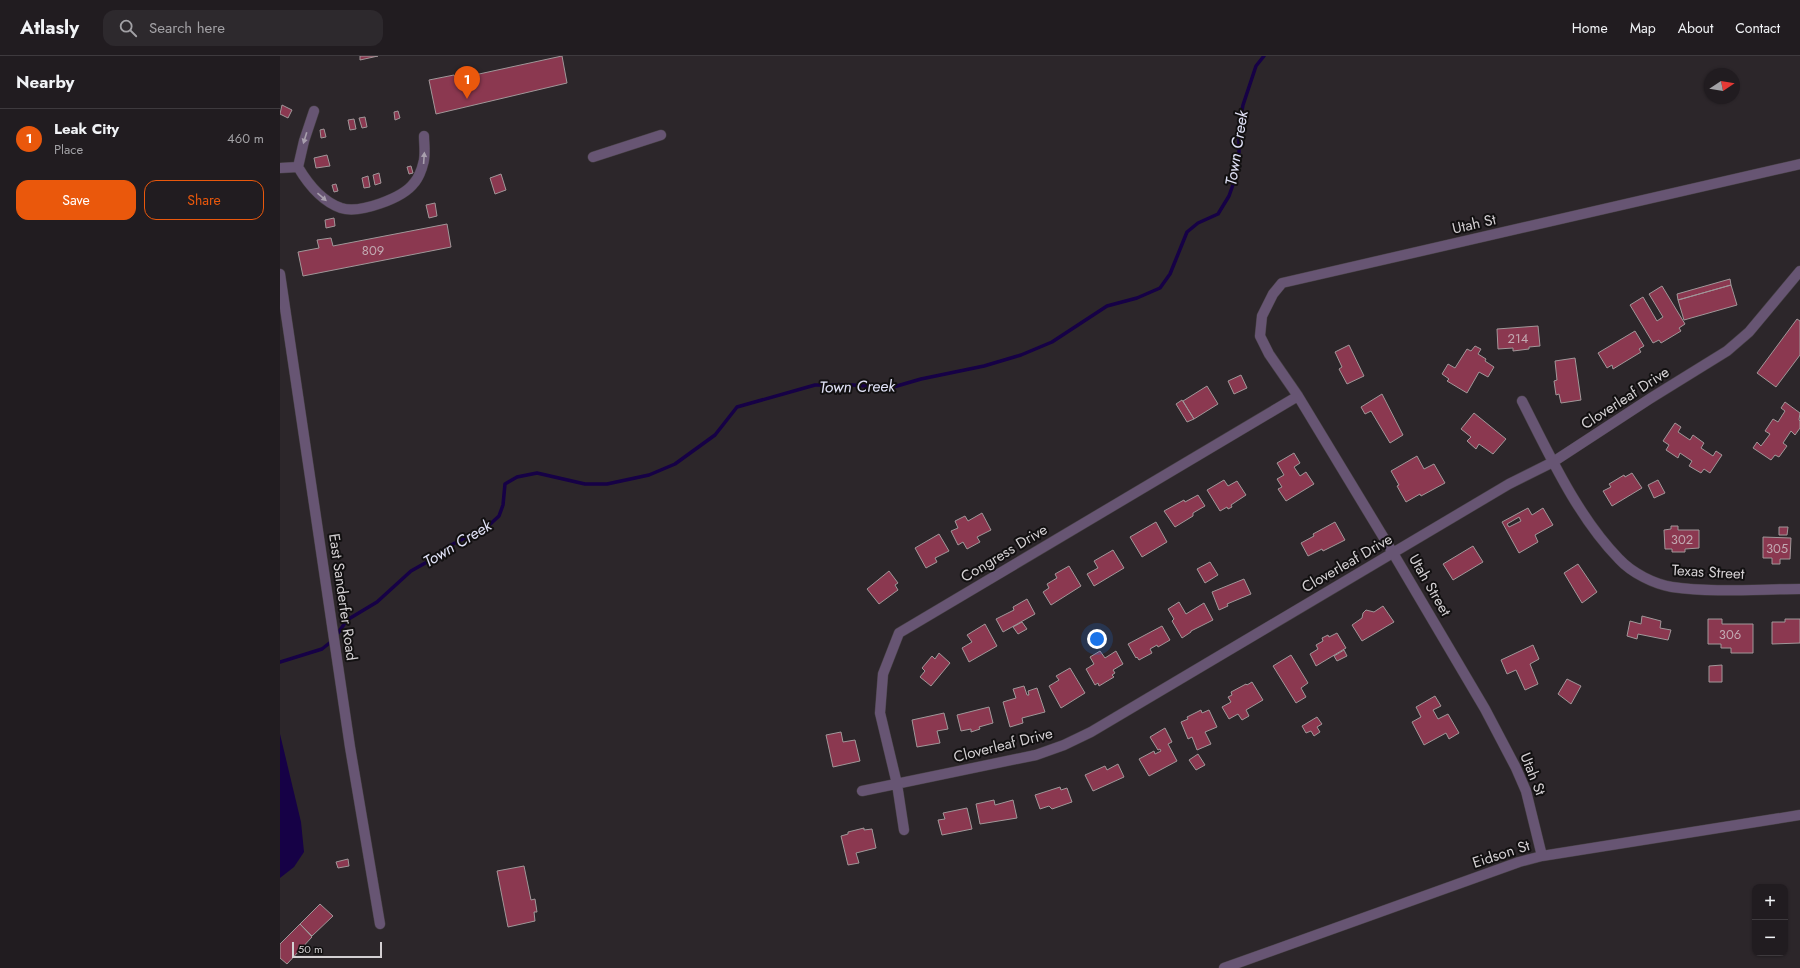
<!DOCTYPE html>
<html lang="en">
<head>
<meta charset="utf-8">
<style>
  :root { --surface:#211c20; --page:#2d292d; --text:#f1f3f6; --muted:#a2a1a5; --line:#3e3a3e; --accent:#ea580c }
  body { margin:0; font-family:Jost,sans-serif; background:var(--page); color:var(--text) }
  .controls { position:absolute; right:12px; bottom:12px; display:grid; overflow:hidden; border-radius:8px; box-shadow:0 1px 3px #0004 }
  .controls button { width:36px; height:36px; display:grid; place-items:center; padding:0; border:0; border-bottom:1px solid var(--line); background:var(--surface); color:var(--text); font:20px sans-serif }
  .compass { position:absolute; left:1424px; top:12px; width:36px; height:36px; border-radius:50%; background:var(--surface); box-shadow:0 1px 3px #0004; rotate:78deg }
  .scale { position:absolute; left:12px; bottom:10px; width:90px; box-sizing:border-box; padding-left:4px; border:2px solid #d4d0d3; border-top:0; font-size:11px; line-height:14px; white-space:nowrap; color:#d4d0d3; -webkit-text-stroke:3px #121011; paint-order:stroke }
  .you { position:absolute; left:817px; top:583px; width:14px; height:14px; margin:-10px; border:3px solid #fff; border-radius:50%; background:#1a73e8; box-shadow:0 0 0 6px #1a73e833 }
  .badge { display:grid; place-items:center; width:26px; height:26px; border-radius:50%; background:var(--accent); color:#fff; font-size:13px; font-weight:700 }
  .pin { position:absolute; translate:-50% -33px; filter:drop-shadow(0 1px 2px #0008) }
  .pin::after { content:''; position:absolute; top:21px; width:14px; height:12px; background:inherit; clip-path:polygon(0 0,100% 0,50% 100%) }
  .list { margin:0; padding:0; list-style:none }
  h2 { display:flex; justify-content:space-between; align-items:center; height:52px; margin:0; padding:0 16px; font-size:17px }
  h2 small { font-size:13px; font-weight:400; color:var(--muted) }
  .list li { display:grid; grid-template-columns:26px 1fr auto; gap:12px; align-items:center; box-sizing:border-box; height:60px; padding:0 16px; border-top:1px solid var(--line) }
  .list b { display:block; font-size:15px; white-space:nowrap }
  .list p { margin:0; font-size:13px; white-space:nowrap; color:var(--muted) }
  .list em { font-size:13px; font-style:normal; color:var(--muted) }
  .actions { display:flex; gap:8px; padding:12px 16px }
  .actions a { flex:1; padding:9px 0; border:1px solid var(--accent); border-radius:12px; text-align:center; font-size:14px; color:var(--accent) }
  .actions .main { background:var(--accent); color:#fff }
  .icon { flex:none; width:22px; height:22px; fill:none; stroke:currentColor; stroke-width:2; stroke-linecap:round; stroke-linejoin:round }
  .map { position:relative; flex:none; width:1520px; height:912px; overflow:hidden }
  header { display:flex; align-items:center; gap:24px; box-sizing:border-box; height:56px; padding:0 20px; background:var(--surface); border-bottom:1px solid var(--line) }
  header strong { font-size:19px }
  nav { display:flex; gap:22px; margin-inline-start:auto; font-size:14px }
  .search { width:280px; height:36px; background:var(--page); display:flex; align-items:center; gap:10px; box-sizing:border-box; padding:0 14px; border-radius:12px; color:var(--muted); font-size:15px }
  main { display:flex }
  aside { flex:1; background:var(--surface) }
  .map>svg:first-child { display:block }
  .water { fill:#160146 }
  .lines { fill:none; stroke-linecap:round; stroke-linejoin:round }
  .stream { stroke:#160146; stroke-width:3.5 }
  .building { fill:#8b3850; stroke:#a19799; fill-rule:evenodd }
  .minor-casing { stroke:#474145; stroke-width:11 }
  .minor { stroke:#675573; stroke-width:10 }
  .oneway { fill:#a89fad }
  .labels { text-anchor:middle; stroke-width:4; stroke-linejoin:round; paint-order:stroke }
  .number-label { font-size:13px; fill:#c2aab2 }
  .street-label { font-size:15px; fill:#d4d0d3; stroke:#121011 }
  .water-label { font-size:16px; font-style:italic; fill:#e1e2f7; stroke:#121011 }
</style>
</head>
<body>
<header>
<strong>Atlasly</strong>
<div class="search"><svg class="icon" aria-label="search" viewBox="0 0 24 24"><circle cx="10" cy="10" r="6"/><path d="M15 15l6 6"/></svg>Search here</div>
<nav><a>Home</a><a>Map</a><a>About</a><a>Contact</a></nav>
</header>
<main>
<aside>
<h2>Nearby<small></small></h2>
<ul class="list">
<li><span class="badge">1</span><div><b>Leak City</b><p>Place</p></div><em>460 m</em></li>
</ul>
<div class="actions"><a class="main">Save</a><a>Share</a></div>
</aside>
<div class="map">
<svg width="1520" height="912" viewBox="0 0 1520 912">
  <rect width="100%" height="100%" fill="#2c262a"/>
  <path class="water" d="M 0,678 L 21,766 L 24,796 L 14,811 L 0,822 Z"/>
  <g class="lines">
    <path class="stream" d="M 56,580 L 67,564 L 97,546 L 131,515 L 147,506 L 169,490 L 207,471 L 219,460 L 223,449 L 225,428 L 237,421 L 257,417 L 305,428 L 327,428 L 369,419 L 395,408 L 435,379 L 457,351 L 535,329 L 573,329 L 610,332 L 641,323 L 704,310 L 741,299 L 772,286 L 827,250 L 857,242 L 880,232 L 890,218 L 907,176 L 918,167 L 938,158 L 949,140 L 955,123 L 959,96 L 959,71 L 963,49 L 976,10 L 984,0
      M 0,606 L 42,593 L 52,585"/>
  </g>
  <path class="building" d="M 80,0 L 98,0 L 80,4 Z
    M 282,0 L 287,27 L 156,58 L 149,24 L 174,19 L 176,23 Z
    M 2,49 L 12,54 L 8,62 L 0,58 Z
    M 118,55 L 120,62 L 115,64 L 114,56 Z
    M 85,61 L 87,71 L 82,72 L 79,62 Z
    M 74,63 L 76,73 L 70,74 L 68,64 Z
    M 44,73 L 46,81 L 41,82 L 40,74 Z
    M 47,99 L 50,110 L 36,112 L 34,102 Z
    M 131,110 L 133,117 L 129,118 L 127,111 Z
    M 99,117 L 101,127 L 95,129 L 93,119 Z
    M 221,118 L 226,134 L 215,138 L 210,122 Z
    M 88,120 L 90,131 L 84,132 L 82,122 Z
    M 56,128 L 58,135 L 54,136 L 52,129 Z
    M 155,147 L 157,160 L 149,162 L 146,149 Z
    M 54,162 L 55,170 L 46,172 L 45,164 Z
    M 167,168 L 171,191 L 23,220 L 18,196 L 39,192 L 37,184 L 51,182 L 53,190 Z
    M 1450,223 L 1451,229 L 1398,244 L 1397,238 Z
    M 1451,229 L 1457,249 L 1404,264 L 1398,244 Z
    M 1382,230 L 1405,268 L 1399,272 L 1401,275 L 1381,287 L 1379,284 L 1373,287 L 1350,249 L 1363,241 L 1377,265 L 1383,261 L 1369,238 Z
    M 1517,263 L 1520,265 L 1520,299 L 1496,331 L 1477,317 Z
    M 1258,270 L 1260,290 L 1249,291 L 1249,293 L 1233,295 L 1233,292 L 1218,293 L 1217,273 Z
    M 1355,275 L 1364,290 L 1359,293 L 1361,296 L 1333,313 L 1332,309 L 1327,312 L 1318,297 Z
    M 1069,289 L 1084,320 L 1067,328 L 1059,313 L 1062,311 L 1055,296 Z
    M 1195,290 L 1201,293 L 1198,298 L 1206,303 L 1205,305 L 1214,311 L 1208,321 L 1199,316 L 1187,337 L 1167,325 L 1169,323 L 1162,318 L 1168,308 L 1175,312 L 1187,293 L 1191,295 Z
    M 1295,302 L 1301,344 L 1281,347 L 1279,338 L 1276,339 L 1274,325 L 1277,324 L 1275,305 Z
    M 961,319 L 967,332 L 954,338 L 948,325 Z
    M 927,330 L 938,348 L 914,363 L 903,345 Z
    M 1102,338 L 1123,379 L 1110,387 L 1091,355 L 1085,358 L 1081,351 Z
    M 902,344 L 914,363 L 907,366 L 896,348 Z
    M 1505,346 L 1520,357 L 1519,364 L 1520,365 L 1520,372 L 1515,379 L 1511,375 L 1503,387 L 1507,390 L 1499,401 L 1495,399 L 1491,404 L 1473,392 L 1477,386 L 1481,390 L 1490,378 L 1485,375 L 1493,363 L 1498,366 L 1505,355 L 1501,352 Z
    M 1194,357 L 1226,383 L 1213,398 L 1199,388 L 1196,393 L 1187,385 L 1191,381 L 1181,373 Z
    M 1395,367 L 1401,371 L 1398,376 L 1410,384 L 1413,379 L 1424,387 L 1421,392 L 1433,400 L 1436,395 L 1442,399 L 1430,417 L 1424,413 L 1421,417 L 1409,410 L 1412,405 L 1400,397 L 1398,402 L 1386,394 L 1389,389 L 1383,385 Z
    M 1014,397 L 1020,407 L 1014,411 L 1020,420 L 1026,416 L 1034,428 L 1006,445 L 998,433 L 1002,431 L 997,423 L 1004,419 L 997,407 Z
    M 1137,400 L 1144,413 L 1154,408 L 1165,427 L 1141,440 L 1140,438 L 1126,446 L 1117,430 L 1119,429 L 1111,415 Z
    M 1352,417 L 1362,432 L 1332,450 L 1323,435 L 1331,431 L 1329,428 L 1344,419 L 1345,421 Z
    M 944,424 L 948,430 L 957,425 L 966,439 L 951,449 L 952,451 L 948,453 L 947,451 L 940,455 L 927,434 Z
    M 1378,424 L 1385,437 L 1374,442 L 1368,429 Z
    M 918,439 L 925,450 L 913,457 L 913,460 L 895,471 L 884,455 L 904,444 L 905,446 Z
    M 1248,452 L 1252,459 L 1263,452 L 1273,469 L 1255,479 L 1258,486 L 1239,497 L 1222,466 ZM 1239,461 L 1241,465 L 1229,471 L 1227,468 Z
    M 702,457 L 711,474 L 697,481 L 700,486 L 687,493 L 683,486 L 678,489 L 671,475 L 678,472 L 675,465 L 685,460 L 688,465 Z
    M 876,466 L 887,486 L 862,501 L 850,481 Z
    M 1055,466 L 1065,484 L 1043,495 L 1042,493 L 1028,500 L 1021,487 L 1034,480 L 1033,478 Z
    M 1391,470 L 1398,470 L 1398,474 L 1419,474 L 1419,492 L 1405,493 L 1405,496 L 1392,496 L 1392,493 L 1385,493 L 1384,474 L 1391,473 Z
    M 1499,471 L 1508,471 L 1507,479 L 1499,479 Z
    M 659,478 L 669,495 L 655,502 L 657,506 L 646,512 L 635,492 Z
    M 1483,481 L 1511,482 L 1510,503 L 1500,503 L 1500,508 L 1492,508 L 1492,502 L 1483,502 Z
    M 1193,490 L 1203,506 L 1173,524 L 1163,508 Z
    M 833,494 L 844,512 L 814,530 L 807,518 L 818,512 L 814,505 Z
    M 930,506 L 938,519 L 925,527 L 917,513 Z
    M 1298,508 L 1317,536 L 1302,547 L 1284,517 Z
    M 789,510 L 801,530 L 771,549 L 763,536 L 769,532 L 767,528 L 777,522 L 775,518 Z
    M 609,515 L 618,527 L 615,529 L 618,534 L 599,548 L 587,533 Z
    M 964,523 L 971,538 L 947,548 L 948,550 L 939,554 L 932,536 Z
    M 747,543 L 755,558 L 723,576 L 716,563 L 734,554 L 733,551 Z
    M 899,546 L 906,558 L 924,547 L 933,564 L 911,575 L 911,576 L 902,582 L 892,565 L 894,563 L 888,553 Z
    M 1103,550 L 1114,566 L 1082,585 L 1072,569 L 1082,562 L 1083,557 L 1086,554 L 1094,556 Z
    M 1362,560 L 1381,565 L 1380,572 L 1391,574 L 1388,584 L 1358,578 L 1357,583 L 1347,580 L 1350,565 L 1361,568 Z
    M 1428,563 L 1442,563 L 1442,568 L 1473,568 L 1473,597 L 1451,597 L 1451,592 L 1441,592 L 1441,588 L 1428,588 Z
    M 1505,563 L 1520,563 L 1520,587 L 1492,588 L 1492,566 L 1505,566 Z
    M 742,566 L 747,573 L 738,578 L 733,571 Z
    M 705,568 L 717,590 L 689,606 L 682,592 L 692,586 L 687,579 Z
    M 882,570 L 890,584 L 878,591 L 877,589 L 870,593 L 872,597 L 859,604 L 857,601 L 856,602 L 848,588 Z
    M 1057,577 L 1066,592 L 1036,610 L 1030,598 L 1038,593 L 1036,589 L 1043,585 L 1042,582 L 1048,579 L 1049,581 Z
    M 1253,589 L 1259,603 L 1250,608 L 1258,628 L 1245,634 L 1236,614 L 1227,618 L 1221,604 Z
    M 1064,594 L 1067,600 L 1057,605 L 1054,600 Z
    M 820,595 L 825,602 L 836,595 L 843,608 L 833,614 L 835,617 L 832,619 L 834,621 L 819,630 L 818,627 L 815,629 L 806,613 L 814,608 L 810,601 Z
    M 659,597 L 670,607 L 651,630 L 640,621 L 645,615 L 642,612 L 652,600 L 655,603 Z
    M 1011,599 L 1028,627 L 1021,632 L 1026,641 L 1016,647 L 993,610 Z
    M 1442,609 L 1442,626 L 1429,626 L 1429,610 Z
    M 790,612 L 805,637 L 781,652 L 769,630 L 779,624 L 776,620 Z
    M 1287,623 L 1301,630 L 1291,648 L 1278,638 Z
    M 972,626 L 983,644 L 966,654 L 969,660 L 962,664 L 958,658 L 949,663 L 942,651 L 951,646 L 948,641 L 952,639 L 951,636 L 966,628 L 967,629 Z
    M 744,630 L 747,639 L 749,639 L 748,635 L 757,632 L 765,656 L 742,662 L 743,667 L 730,671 L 723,646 L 736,642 L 733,633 Z
    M 1155,640 L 1161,650 L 1153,654 L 1158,663 L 1168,658 L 1179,677 L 1169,683 L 1166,677 L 1144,689 L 1132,666 L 1141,661 L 1136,651 Z
    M 709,651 L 713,667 L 699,671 L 700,673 L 691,676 L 691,673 L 681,675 L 677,659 Z
    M 921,654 L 922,657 L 929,654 L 937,671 L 925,676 L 931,688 L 917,694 L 912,681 L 908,683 L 901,666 L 908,663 L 907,661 Z
    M 664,657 L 668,673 L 657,675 L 660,687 L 637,691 L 632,664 Z
    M 1037,661 L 1042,668 L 1037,671 L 1040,676 L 1034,680 L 1031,675 L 1026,677 L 1022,670 Z
    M 885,672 L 892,686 L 888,688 L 897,705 L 869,720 L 859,703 L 874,695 L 875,698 L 881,695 L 880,693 L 878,694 L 870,681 Z
    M 561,676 L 563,686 L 575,684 L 580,705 L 553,711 L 546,679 Z
    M 918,698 L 925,709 L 916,714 L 909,704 Z
    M 838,708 L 844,721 L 813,735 L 805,719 L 825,710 L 827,714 Z
    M 780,731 L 781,734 L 787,732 L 792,746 L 772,753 L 769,750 L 760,753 L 755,739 Z
    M 714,744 L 715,749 L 733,744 L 737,762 L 700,768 L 696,748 Z
    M 687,752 L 692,773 L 662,779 L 658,764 L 665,763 L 663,757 Z
    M 584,772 L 584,774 L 592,773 L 596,792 L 576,797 L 579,807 L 568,809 L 561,780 L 568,778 L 568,776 Z
    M 68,803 L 69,810 L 58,812 L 56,806 Z
    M 244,810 L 251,844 L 255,843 L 257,856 L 254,856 L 255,865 L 228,871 L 217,815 Z
    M 40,848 L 53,860 L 32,880 L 20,868 Z
    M 20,868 L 32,881 L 7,908 L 0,902 L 0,888 Z"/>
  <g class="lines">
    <g class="minor-casing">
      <path id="minor" d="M 34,55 L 24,85 L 18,111 C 28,128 41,145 61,152 C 80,158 123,142 134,127 C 138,123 142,113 143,108 C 146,100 144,88 144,80
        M 313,101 L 381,79
        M 0,112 L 18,111
        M 0,218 L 70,691 L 100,868
        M 1242,345 C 1269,398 1297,460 1339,503 C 1352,517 1374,528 1392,531 C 1433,537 1479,533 1520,533
        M 582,735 L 756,699 L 784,689 L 811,676 L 1229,428 L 1273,406 L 1371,342 L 1447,295 L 1469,276 L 1520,215
        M 624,774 L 617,728 L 600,657 L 603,618 L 619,577 L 1018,340
        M 1262,800 L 1246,735 L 1236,712 L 1205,653 L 1113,497 L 1018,340 L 989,298 L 980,280 L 982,260 L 993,238 L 1002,227 L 1520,108
        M 944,912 L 1239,806 L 1262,800 L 1520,759"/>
    </g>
    <use href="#minor" class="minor"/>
  </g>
  <defs><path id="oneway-solid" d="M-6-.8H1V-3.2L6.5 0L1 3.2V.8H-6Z"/></defs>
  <g class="oneway">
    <use href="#oneway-solid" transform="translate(25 82) rotate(107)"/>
    <use href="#oneway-solid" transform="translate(144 102) rotate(-86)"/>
    <use href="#oneway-solid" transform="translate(42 141) rotate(41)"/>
  </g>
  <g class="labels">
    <g class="number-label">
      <text x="93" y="199">809</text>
      <text x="1238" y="287">214</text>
      <text x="1402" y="488">302</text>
      <text x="1497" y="497">305</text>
      <text x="1450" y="583">306</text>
    </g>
    <g class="street-label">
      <text transform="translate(1194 168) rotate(-13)" y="5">Utah St</text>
      <text transform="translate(1345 342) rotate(-33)" y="5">Cloverleaf Drive</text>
      <text transform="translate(724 497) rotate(-31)" y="5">Congress Drive</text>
      <text transform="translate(1067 507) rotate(-30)" y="5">Cloverleaf Drive</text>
      <text transform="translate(1428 516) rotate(3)" y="5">Texas Street</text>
      <text transform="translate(1150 529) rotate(60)" y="5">Utah Street</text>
      <text transform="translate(63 541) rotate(82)" y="5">East Sanderfer Road</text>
      <text transform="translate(723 689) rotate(-14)" y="5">Cloverleaf Drive</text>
      <text transform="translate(1253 718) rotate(68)" y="5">Utah St</text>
      <text transform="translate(1221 798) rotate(-18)" y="5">Eidson St</text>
    </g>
    <g class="water-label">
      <text transform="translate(956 92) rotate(-81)" y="6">Town Creek</text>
      <text transform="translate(577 330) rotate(-1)" y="6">Town Creek</text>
      <text transform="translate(177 487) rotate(-31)" y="6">Town Creek</text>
    </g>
  </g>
</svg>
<div class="controls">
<button>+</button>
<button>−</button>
</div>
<svg class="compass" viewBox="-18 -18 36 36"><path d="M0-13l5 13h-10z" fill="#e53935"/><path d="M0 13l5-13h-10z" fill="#a2a1a5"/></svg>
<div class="scale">50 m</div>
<div class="you"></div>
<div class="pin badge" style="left:187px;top:43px">1</div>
</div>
</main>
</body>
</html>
